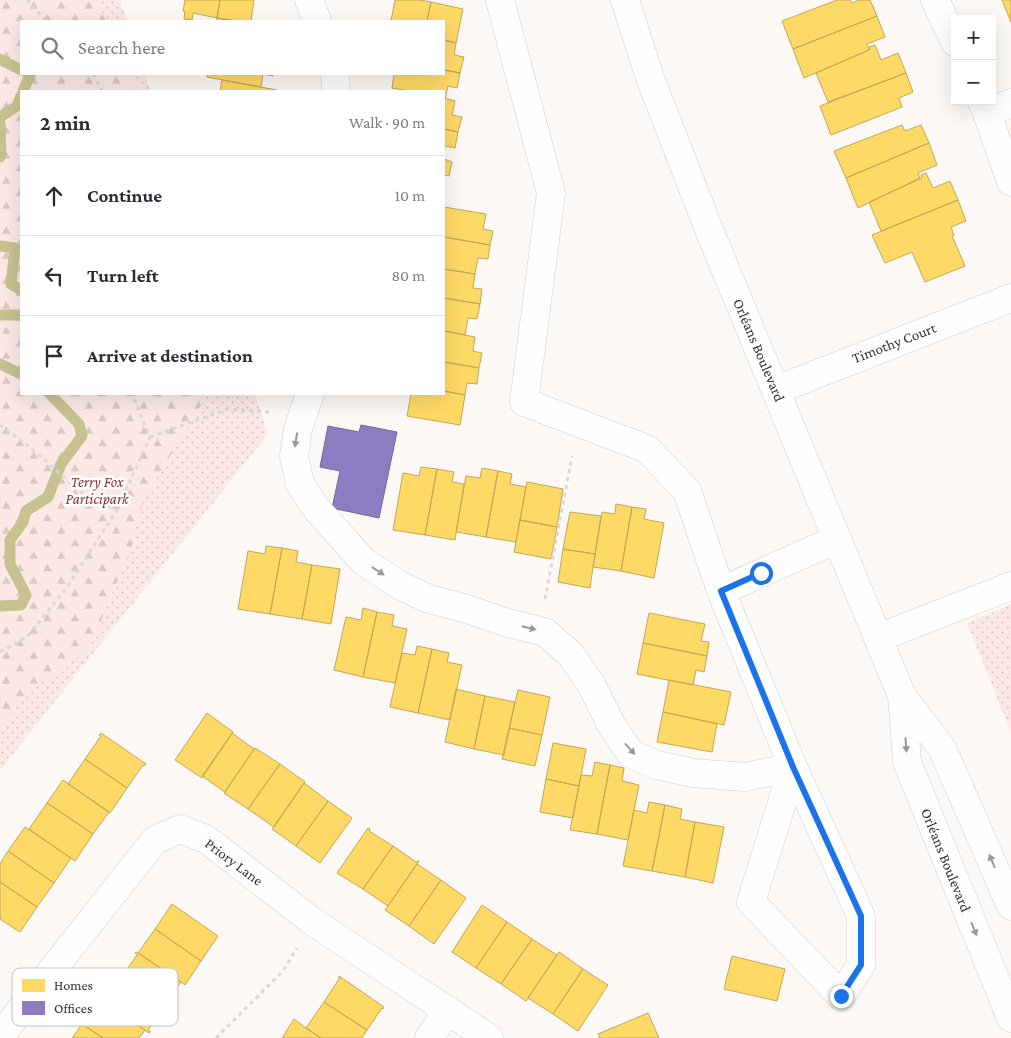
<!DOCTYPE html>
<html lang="en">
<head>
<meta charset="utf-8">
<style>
  :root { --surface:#fff; --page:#f2f2f3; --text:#2b2b33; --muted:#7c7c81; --line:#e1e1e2 }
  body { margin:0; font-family:"Crimson Pro",serif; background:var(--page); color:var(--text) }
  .controls { position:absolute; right:15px; top:15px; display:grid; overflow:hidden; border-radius:0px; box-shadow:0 5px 20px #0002 }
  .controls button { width:45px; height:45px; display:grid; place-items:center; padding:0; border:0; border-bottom:1px solid var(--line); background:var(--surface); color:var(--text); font:25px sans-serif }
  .stop { position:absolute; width:15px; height:15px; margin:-11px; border:4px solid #1a73e8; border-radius:50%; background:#fff }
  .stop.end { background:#1a73e8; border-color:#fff; box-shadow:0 1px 5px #0008 }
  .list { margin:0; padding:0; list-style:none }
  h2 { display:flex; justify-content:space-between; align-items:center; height:65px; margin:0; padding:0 20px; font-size:21px }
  h2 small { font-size:16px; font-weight:400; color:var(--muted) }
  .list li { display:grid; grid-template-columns:32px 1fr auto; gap:15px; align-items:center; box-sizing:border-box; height:80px; padding:0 20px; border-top:1px solid var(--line) }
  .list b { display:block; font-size:19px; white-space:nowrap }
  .list em { font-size:16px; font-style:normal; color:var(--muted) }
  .icon { flex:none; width:28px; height:28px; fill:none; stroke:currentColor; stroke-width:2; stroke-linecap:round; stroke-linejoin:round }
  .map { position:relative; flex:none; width:1011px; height:1038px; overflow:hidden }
  .search { position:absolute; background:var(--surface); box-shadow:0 5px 20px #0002; left:20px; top:20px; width:425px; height:55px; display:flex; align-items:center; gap:12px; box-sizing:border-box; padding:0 18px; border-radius:0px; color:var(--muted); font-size:19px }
  .panel { position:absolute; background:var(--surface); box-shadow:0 5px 20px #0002; left:20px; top:90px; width:425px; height:305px; border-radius:0px }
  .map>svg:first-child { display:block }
  .grass { fill:url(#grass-dots) }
  .forest { fill:url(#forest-firs) }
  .homes { fill:#ffd966; stroke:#c3a755 }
  .offices { fill:#8e7cc3; stroke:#746696 }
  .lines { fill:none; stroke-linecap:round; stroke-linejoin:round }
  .stream { stroke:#c6c390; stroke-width:11 }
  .minor-casing { stroke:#d2cecb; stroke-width:29 }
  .major-casing { stroke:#d2cecb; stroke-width:29 }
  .path { stroke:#dad8d8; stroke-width:3; stroke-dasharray:4 4; stroke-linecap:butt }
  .minor { stroke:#fefefe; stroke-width:28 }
  .major { stroke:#fefefe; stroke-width:28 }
  .oneway { fill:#9a9895 }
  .route { stroke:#1a73e8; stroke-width:6 }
  .labels { text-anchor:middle; stroke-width:5; stroke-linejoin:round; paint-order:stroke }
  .street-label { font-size:15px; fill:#37322c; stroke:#fff }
  .park-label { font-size:15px; font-style:italic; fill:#8a3034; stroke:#fff }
  .key { fill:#fff; stroke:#c3c2c0; stroke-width:1 }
  .key-label { font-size:14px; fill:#37322c }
</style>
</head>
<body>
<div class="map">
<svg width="1011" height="1038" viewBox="0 0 1011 1038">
  <defs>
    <pattern id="grass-dots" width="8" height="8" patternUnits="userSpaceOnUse" patternTransform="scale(1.25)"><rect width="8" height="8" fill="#fce9e6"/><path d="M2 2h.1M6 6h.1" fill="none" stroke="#d9c8c5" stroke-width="1.8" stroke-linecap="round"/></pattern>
    <pattern id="forest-firs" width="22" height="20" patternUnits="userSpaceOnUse" patternTransform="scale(1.25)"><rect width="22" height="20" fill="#fce9e6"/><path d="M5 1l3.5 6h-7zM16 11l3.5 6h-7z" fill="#d9c8c5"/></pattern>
  </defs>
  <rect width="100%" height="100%" fill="#fbf8f5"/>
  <path class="grass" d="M 0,0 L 120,0 L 127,21 L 21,21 L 21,74 L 145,74 L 151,91 L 21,91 L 21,394 L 255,394 L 268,434 L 0,770 Z
    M 1011,604 L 1011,732 L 967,623 Z"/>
  <path class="forest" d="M 0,0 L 96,0 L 106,21 L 21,21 L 21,74 L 131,74 L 140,91 L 21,91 L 21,394 L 208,394 L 143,500 L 131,548 L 89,650 L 28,691 L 7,721 L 0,727 Z"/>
  <path class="homes" d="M 185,0 L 220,0 L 217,18 L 193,13 L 192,20 L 184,19 L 185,11 L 183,11 Z
    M 220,0 L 254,0 L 251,21 L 236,21 L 217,18 Z
    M 395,0 L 420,0 L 431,2 L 427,21 L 391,21 Z
    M 837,0 L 850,0 L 852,3 L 859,0 L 870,0 L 877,16 L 793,49 L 782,21 Z
    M 1002,0 L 1011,0 L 1011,22 Z
    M 431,2 L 463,9 L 456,43 L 444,40 L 444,21 L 427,21 Z
    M 877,16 L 885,37 L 867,44 L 869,50 L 804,78 L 793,49 Z
    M 217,18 L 236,21 L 216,21 Z
    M 444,40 L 456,43 L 454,55 L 464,57 L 460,73 L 444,70 Z
    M 875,45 L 881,60 L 898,53 L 906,73 L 828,102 L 816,73 L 869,50 L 869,47 Z
    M 444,70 L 460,73 L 457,88 L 448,86 L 445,99 L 444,98 L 444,91 L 409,91 L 392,88 L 394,74 L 444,74 Z
    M 906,73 L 913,92 L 899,98 L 902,107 L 831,135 L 820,106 Z
    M 207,74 L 273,74 L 273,76 L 263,74 L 261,87 L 207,77 Z
    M 222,80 L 277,90 L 277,91 L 220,91 Z
    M 444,98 L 455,101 L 452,115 L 462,117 L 458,132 L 444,129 Z
    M 902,125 L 905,131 L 921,125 L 929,143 L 846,178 L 834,151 Z
    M 444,129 L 458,132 L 455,148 L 445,146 L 444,154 Z
    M 929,143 L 937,165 L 918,173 L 920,178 L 858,208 L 846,178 Z
    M 444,159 L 452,162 L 449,176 L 444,175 Z
    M 926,173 L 933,188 L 950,181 L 958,200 L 881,231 L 869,202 L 922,178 L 921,175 Z
    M 958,200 L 966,221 L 951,227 L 954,235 L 952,236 L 965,266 L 925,282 L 912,252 L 885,263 L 872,235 Z
    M 444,207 L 486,214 L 483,229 L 493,231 L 490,245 L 444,237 Z
    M 444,237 L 490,245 L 488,259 L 478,258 L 475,274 L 444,269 Z
    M 444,269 L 475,274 L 473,288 L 482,289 L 480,304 L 444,298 Z
    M 444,298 L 480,304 L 477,319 L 468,318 L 465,335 L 444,331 Z
    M 444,331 L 475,337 L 473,351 L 482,353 L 479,368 L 444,362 Z
    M 444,362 L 479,368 L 477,384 L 467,383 L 465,395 L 444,391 Z
    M 444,391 L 465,395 L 460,425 L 407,416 L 411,394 L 444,394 Z
    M 421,467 L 437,469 L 425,535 L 393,530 L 403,473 L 419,476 Z
    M 482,468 L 498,471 L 486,537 L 456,532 L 466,476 L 480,478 Z
    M 437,469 L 454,472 L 452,482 L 464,484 L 455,540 L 425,535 Z
    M 498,471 L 512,474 L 510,484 L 526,487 L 516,542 L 486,537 Z
    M 527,482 L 563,489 L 557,527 L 520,520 Z
    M 616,504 L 632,507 L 621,571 L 593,567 L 602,512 L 615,514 Z
    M 632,507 L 646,509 L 644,519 L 664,523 L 654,578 L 621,571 Z
    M 570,512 L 601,516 L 595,554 L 563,549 Z
    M 520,520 L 557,527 L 551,559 L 514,552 Z
    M 266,546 L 282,548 L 270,614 L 238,609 L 248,551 L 265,554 Z
    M 282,548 L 298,551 L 296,562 L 312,565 L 302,619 L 270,614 Z
    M 563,549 L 595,554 L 590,588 L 558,582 Z
    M 312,565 L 340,569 L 331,624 L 302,619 Z
    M 363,608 L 377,612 L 363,677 L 334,670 L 346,617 L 361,620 Z
    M 377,612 L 394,615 L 392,626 L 407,629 L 395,683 L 363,677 Z
    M 649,613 L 705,624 L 701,641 L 709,642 L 707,656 L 643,643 Z
    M 643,643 L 707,656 L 704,672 L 696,670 L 693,685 L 637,674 Z
    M 417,646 L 432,649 L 418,713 L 390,707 L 402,653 L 415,655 Z
    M 432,649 L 449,653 L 447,662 L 462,665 L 450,720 L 418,713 Z
    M 669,680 L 731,692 L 724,725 L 663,712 Z
    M 456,689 L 485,696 L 474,749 L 445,742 Z
    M 518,690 L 550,697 L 542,735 L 509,728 Z
    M 485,696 L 515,702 L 504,755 L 474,749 Z
    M 663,712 L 717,724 L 712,752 L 657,742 Z
    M 207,713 L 233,732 L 202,778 L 175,760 Z
    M 509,728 L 542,735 L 535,766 L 502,759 Z
    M 101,733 L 146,764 L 144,766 L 143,765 L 127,788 L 85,759 L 101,736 L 99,735 Z
    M 232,733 L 254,749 L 225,792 L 202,776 Z
    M 553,743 L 586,749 L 579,786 L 546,779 Z
    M 255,748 L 280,764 L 248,809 L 224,793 Z
    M 85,759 L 127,788 L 110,813 L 68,784 Z
    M 595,762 L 610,765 L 597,834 L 570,830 L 581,775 L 592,776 Z
    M 280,764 L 305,782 L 274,827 L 248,809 Z
    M 610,765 L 624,768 L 622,781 L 639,785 L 628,840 L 597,834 Z
    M 546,779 L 579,786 L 573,818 L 540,812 Z
    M 63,780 L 109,812 L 93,834 L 47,803 Z
    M 304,783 L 328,801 L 296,846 L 272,829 Z
    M 328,801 L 352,818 L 320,863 L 296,846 Z
    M 649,802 L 665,805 L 652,871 L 623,866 L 634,810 L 647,813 Z
    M 47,803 L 93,834 L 75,861 L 29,829 Z
    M 665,805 L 682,809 L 680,819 L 695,822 L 685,877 L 652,871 Z
    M 695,822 L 724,827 L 713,883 L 685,877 Z
    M 25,827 L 71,858 L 54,883 L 8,851 Z
    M 368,828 L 370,829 L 369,831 L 393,846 L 363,889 L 337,873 Z
    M 393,846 L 416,862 L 419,861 L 388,906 L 363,889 Z
    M 8,851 L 54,883 L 37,907 L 0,882 L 0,864 Z
    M 417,864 L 441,880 L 409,926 L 385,910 Z
    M 441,880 L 466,898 L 434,944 L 409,926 Z
    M 0,882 L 37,907 L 20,932 L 0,919 Z
    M 172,904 L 218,936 L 201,961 L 155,929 Z
    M 482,905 L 507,922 L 476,968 L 452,952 Z
    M 507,922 L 532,939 L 501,984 L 476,968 Z
    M 155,929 L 201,961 L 185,985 L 138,953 Z
    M 532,939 L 557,955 L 526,1001 L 501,984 Z
    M 137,952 L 181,982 L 164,1006 L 122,976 L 137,955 L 135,953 Z
    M 559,952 L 583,969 L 553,1014 L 528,998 Z
    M 732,956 L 785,969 L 777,1001 L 724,989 Z
    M 583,969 L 608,985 L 578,1031 L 553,1014 Z
    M 122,976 L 164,1006 L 148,1030 L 150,1031 L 149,1033 L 104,1002 Z
    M 339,976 L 384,1007 L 383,1009 L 382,1008 L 367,1030 L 324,1002 L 339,979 Z
    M 99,999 L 145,1030 L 139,1038 L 103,1038 L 82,1024 Z
    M 324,1002 L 367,1030 L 362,1038 L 321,1038 L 306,1028 Z
    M 648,1013 L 659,1038 L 600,1038 L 598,1034 Z
    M 294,1019 L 306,1028 L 321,1038 L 282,1038 Z
    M 82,1024 L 103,1038 L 72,1038 Z"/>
  <path class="offices" d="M 361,425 L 397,432 L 379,518 L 332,508 L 340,471 L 320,467 L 328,426 L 359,432 Z"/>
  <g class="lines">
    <path class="stream" d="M 0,59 L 21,70
      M 23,91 L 30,75 L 28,74
      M 0,117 L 17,106 L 21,96
      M 0,123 L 1,153 L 0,157
      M 0,246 L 15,248 L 11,284 L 21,290
      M 0,315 L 21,315
      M 0,364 L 21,374
      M 0,606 L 21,605 L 26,595 L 10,564 L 10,540 L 23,522 L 26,511 L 48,497 L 61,464 L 82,436 L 79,424 L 50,394"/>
    <g class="minor-casing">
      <path id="minor" d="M 309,0 L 317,21
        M 935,0 L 955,42
        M 335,74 L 336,91
        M 982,101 L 987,113 L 1011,103
        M 987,113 L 1011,182
        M 776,390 L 1011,298
        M 310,394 L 298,429 L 294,456 L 300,484 L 315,507 L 364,562 L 399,585 L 429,599 L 464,608 L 508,623 L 545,632 L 570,654 L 591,684 L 611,724 L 631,754 L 657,765 L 693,773 L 745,777 L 793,767 L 751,902 L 841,996 L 861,965 L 861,916 L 793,767 L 721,591 L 687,491 L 647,449 L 524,402 L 551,193 L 500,0
        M 721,591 L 837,539
        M 878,638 L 1011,586
        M 0,1036 L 155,840 L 180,829 L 206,839 L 312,921 L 489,1038
        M 429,1038 L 448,1010"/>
    </g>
    <g class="major-casing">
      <path id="major" d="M 625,0 L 650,78 L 710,232 L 902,696 L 942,748 L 1011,906
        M 902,696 L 907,762 L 1011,1018"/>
    </g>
    <path class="path" d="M 27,0 L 46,21
      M 93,74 L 102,91
      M 0,425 L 31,448 L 89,499 L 117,510
      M 150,437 L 228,409 L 270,412
      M 545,599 L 572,456
      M 0,652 L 27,637 L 65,590 L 117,510 L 150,437 L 132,394
      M 216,1038 L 283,971 L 297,948"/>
    <use href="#minor" class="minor"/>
    <use href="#major" class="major"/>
  </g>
  <defs><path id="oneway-solid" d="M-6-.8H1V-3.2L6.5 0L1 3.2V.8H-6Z" transform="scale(1.25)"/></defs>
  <g class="oneway">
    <use href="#oneway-solid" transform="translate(296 440) rotate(99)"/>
    <use href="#oneway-solid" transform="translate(378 571) rotate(33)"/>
    <use href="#oneway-solid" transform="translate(529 628) rotate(13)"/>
    <use href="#oneway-solid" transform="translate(906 745) rotate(86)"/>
    <use href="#oneway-solid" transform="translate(630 749) rotate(48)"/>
    <use href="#oneway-solid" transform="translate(992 861) rotate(-113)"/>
    <use href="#oneway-solid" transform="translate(974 929) rotate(68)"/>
  </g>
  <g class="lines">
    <path class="route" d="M 761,573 L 721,591 L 793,767 L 861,916 L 861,965 L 841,996"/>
  </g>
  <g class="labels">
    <g class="street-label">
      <text transform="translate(894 343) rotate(-21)" y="5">Timothy Court</text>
      <text transform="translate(759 350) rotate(67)" y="5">Orléans Boulevard</text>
      <text transform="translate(946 860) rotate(68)" y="5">Orléans Boulevard</text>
      <text transform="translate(234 862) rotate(37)" y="5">Priory Lane</text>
    </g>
    <g class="park-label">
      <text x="97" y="487">Terry Fox<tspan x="97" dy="17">Participark</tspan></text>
    </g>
  </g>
  <rect x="12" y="968" width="166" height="58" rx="8" class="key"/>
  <rect x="22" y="979" width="23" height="13" fill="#ffd966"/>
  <rect x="22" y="1001" width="23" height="14" fill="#8e7cc3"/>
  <g class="key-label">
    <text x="54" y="990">Homes</text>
    <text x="54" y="1013">Offices</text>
  </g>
</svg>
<div class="controls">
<button>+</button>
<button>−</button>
</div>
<div class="stop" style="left:761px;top:573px"></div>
<div class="stop end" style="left:841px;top:996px"></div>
<div class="search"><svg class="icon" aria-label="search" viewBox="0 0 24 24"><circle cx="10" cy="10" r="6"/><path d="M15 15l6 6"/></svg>Search here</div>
<section class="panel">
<h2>2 min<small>Walk · 90 m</small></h2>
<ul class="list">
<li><svg class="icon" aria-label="ahead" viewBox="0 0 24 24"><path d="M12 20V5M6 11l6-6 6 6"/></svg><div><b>Continue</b></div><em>10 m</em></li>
<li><svg class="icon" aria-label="left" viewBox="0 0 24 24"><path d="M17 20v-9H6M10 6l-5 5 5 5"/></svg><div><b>Turn left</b></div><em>80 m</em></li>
<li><svg class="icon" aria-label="arrive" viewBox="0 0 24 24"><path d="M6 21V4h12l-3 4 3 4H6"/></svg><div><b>Arrive at destination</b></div></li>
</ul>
</section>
</div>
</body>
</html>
